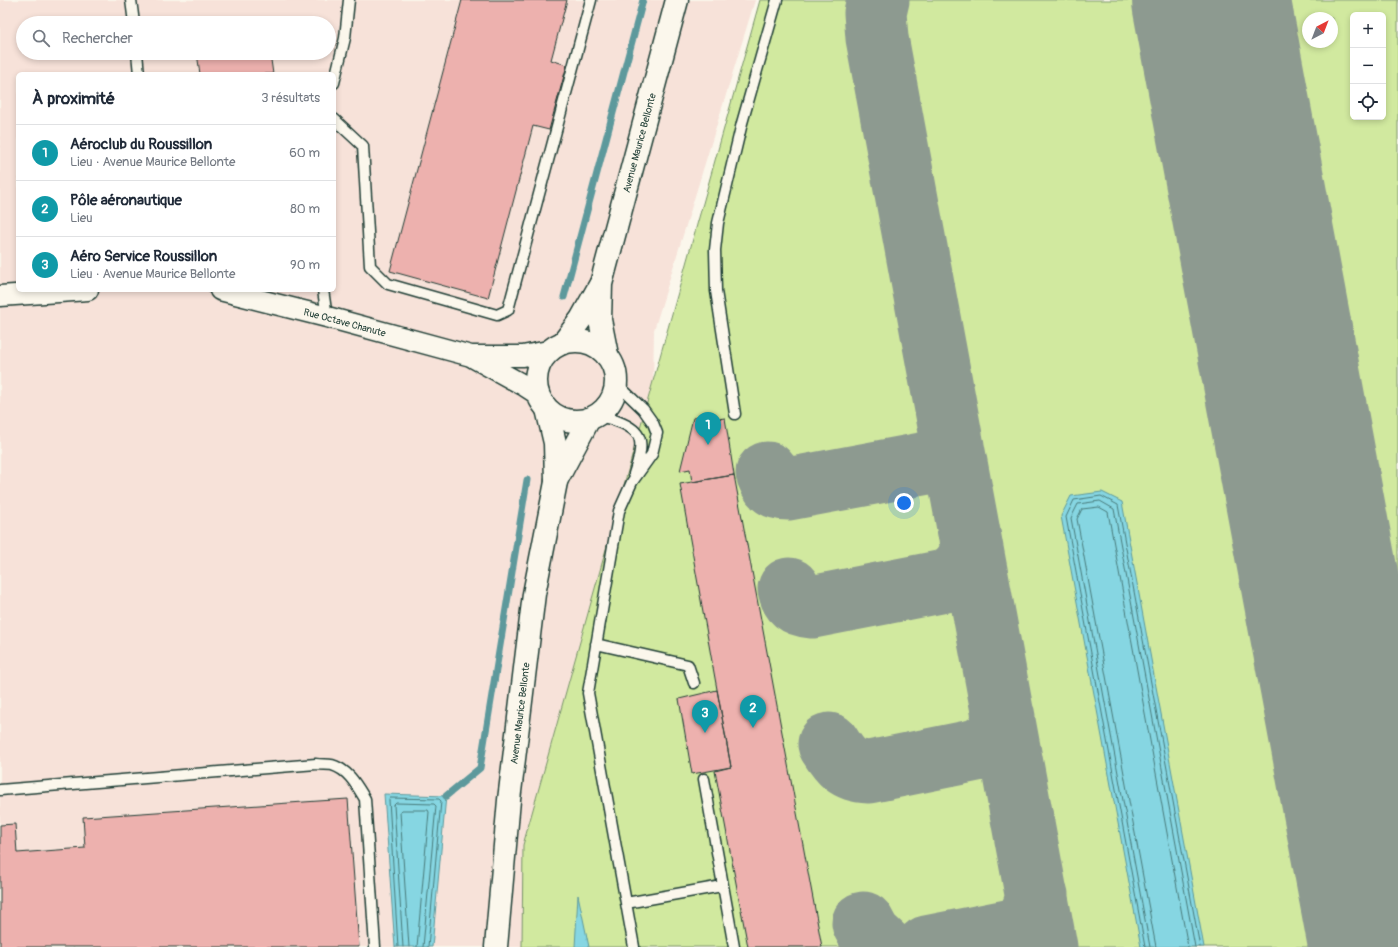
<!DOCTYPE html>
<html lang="fr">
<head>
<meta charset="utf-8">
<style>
  :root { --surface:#fff; --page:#f6f6f7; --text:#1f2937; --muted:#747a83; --line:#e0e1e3; --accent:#d93025 }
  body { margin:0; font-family:Pangolin,sans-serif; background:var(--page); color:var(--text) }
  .controls { position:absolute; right:12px; top:12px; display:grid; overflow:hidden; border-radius:6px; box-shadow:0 2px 6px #0003 }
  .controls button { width:36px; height:36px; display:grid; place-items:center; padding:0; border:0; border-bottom:1px solid var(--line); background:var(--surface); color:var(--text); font:20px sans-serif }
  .compass { position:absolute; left:1302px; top:12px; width:36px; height:36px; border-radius:50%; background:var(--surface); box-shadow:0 2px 6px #0003; rotate:42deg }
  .you { position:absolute; left:904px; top:503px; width:14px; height:14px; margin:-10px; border:3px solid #fff; border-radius:50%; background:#1a73e8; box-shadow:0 0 0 6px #1a73e833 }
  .badge { display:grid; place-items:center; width:26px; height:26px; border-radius:50%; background:var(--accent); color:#fff; font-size:13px; font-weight:700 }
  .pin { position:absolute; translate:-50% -33px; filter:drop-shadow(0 1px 2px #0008) }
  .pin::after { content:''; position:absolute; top:21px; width:14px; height:12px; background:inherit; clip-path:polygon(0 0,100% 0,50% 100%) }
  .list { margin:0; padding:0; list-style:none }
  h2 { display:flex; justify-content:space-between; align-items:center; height:52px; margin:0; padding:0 16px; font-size:17px }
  h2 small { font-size:13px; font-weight:400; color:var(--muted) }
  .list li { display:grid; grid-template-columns:26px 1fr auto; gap:12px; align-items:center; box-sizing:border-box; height:56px; padding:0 16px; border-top:1px solid var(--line) }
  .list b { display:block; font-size:15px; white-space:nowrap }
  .list p { margin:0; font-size:13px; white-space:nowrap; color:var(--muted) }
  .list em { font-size:13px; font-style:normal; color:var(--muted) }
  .icon { flex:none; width:22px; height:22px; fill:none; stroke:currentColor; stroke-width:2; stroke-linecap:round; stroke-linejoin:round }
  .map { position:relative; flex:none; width:1398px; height:947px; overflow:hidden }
  .search { position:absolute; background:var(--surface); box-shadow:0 2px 6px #0003; left:16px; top:16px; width:320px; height:44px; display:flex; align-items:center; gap:10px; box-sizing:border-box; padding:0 14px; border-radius:22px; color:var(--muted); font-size:15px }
  .panel { position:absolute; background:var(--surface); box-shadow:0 2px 6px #0003; left:16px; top:72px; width:320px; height:220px; border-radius:6px }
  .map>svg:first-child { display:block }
  .built { fill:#f7e2d9; fill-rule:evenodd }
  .green { fill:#d1e99f; stroke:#78936a; fill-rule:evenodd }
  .water { fill:#86d6e2; stroke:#5d999c }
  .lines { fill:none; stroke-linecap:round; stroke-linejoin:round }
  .shore { stroke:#487a7a; stroke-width:1 }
  .stream { stroke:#5d999c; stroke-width:7 }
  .taxiway { stroke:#8d9a90; stroke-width:63 }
  .runway { stroke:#8d9a90; stroke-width:158 }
  .building { fill:#edb1ae; stroke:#1f3d34 }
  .service-casing { stroke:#1f3d34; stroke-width:13 }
  .minor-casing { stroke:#1f3d34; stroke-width:23 }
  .tertiary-casing { stroke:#1f3d34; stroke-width:25 }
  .service { stroke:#fbf7ec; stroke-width:10 }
  .minor { stroke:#fbf7ec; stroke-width:20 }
  .tertiary { stroke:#fbf7ec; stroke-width:22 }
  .labels { text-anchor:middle; stroke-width:3.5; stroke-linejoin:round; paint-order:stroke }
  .street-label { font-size:10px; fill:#1f3d34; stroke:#fbf7ec }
</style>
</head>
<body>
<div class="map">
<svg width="1398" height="947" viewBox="0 0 1398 947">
  <rect width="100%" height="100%" fill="#fbf7ec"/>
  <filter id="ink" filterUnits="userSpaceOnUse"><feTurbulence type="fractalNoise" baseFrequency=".025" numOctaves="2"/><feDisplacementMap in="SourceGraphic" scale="8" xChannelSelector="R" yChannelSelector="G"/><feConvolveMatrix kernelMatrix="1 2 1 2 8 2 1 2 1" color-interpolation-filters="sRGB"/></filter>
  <g filter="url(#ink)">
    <path class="built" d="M 0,0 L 755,0 L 654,330 L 647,732 L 709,947 L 0,947 ZM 23,23 L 329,23 L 329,53 L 23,53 ZM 18,74 L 334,74 L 334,290 L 18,290 Z
      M 763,0 L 1398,0 L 1398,947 L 748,947 ZM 1353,15 L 1383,15 L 1383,117 L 1353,117 ZM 1308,18 L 1332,18 L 1332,42 L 1308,42 Z"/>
    <path class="green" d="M 760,0 L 863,0 L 862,28 L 935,444 L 957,549 L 1030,947 L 522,947 L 523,845 Z
      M 899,0 L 1174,0 L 1351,947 L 1065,947 L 894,12 Z
      M 1247,0 L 1398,0 L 1398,809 ZM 1353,15 L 1383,15 L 1383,117 L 1353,117 ZM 1308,18 L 1332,18 L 1332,42 L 1308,42 Z"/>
    <path class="water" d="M 1102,492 L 1122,502 L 1204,947 L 1141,947 L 1061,516 L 1071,496 Z
      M 384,794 L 446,796 L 432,947 L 395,947 Z
      M 578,895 L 589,947 L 575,947 Z"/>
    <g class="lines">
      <path class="shore" d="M 398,947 L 389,800 L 390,798 L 439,799 L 441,801 L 428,947
        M 403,947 L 394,805 L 396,803 L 434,804 L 436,806 L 423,947
        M 409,947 L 400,812 L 402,810 L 428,810 L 429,812 L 417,947
        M 1145,947 L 1066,517 L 1074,500 L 1101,496 L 1118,505 L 1200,947
        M 1150,947 L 1071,518 L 1078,504 L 1100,501 L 1114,509 L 1195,947
        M 1156,947 L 1077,519 L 1082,509 L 1099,507 L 1108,512 L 1188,947"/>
      <path class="stream" d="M 564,297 L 643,0
        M 446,796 L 480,768 L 527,480"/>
      <path class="taxiway" d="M 878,0 L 875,13 L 877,38 L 1046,947
        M 767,473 C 772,485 774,489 788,489 L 938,461 L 945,458 L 953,446
        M 789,589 C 792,603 798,606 812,607 L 945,581 C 960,574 967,564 972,550
        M 829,744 C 840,762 847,771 869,772 L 977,750 C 993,743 999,734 1004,717
        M 1372,860 L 1385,909 L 1398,926
        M 863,923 L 870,936 L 882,947
        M 927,947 L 1013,930 C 1030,922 1033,912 1037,895"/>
      <path class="runway" d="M 1211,0 L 1388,947"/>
    </g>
    <path class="building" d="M 462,0 L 567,0 L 551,60 L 567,65 L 549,130 L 533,126 L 488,298 L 390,271 Z
      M 197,53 L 270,53 L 273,74 L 200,74 Z
      M 708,413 L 710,420 L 725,418 L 734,475 L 692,482 L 690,469 L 680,471 L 693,418 Z
      M 734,475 L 822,947 L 748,947 L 715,771 L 731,767 L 680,484 Z
      M 717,690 L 731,767 L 692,774 L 679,699 Z
      M 348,799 L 359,947 L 0,947 L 0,825 L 15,824 L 17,853 L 85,848 L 83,817 Z"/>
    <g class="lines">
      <g class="service-casing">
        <path id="service" d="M 131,0 L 134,23
          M 137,53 L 139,74
          M 334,83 L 345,38 L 349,0
          M 334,119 L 363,146 L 370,266 L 388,284 L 497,315 L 508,310 L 591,0
          M 323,290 L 327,317
          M 616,383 L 643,409 L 653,423 L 657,433 L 652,454 L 632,482 L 619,511 L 588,693 L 634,947
          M 735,414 L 716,291 L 715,250 L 718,223 L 742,123 L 777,0
          M 597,416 C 609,418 638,425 640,441 C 642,452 637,464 634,474
          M 596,644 L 688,665 L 694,683
          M 704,779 L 734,947
          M 0,790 L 316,764 C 321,765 328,764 332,765 C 349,770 357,786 365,799 L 375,947
          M 626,903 L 722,886"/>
      </g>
      <g class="minor-casing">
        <g id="minor">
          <path id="s1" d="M 220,290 L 327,317 L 471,356 L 523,356 L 548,351"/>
          <path d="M 0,296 L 88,290"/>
          <path d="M 474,358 L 525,386 L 539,395"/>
        </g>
      </g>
      <g class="tertiary-casing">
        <g id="tertiary">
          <circle cx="576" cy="381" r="40"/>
          <path d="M 563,343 L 581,319 L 600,285"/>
          <path id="s2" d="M 607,355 L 600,320 L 601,284 L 677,0"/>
          <path d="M 556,481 L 589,419"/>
          <path id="s3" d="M 496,947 L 509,800 L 534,594 L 556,482 L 555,443 L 547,409"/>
        </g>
      </g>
      <use href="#service" class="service"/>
      <use href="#minor" class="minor"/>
      <use href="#tertiary" class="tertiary"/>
    </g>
  </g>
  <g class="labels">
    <g class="street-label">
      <text dy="4" stroke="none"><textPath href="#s2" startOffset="218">Avenue Maurice Bellonte</textPath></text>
      <text dy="4" stroke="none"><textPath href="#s1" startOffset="129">Rue Octave Chanute</textPath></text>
      <text dy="4" stroke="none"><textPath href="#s3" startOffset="235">Avenue Maurice Bellonte</textPath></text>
    </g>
  </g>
</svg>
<div class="controls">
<button>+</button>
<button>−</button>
<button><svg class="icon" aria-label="locate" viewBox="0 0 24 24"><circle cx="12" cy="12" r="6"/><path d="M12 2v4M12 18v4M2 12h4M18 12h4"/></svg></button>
</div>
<svg class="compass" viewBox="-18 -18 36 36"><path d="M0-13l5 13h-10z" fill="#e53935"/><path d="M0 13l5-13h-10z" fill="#747a83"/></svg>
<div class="you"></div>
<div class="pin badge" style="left:708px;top:445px;background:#0f9aa8">1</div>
<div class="pin badge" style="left:753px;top:728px;background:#0f9aa8">2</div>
<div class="pin badge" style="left:705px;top:733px;background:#0f9aa8">3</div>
<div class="search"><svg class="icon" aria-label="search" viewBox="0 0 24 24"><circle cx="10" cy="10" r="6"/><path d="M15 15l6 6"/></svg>Rechercher</div>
<section class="panel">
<h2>À proximité<small>3 résultats</small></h2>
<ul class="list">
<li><span class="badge" style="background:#0f9aa8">1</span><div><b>Aéroclub du Roussillon</b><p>Lieu · Avenue Maurice Bellonte</p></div><em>60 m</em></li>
<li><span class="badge" style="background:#0f9aa8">2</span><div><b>Pôle aéronautique</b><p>Lieu</p></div><em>80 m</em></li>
<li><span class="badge" style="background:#0f9aa8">3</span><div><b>Aéro Service Roussillon</b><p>Lieu · Avenue Maurice Bellonte</p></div><em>90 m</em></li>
</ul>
</section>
</div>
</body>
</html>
